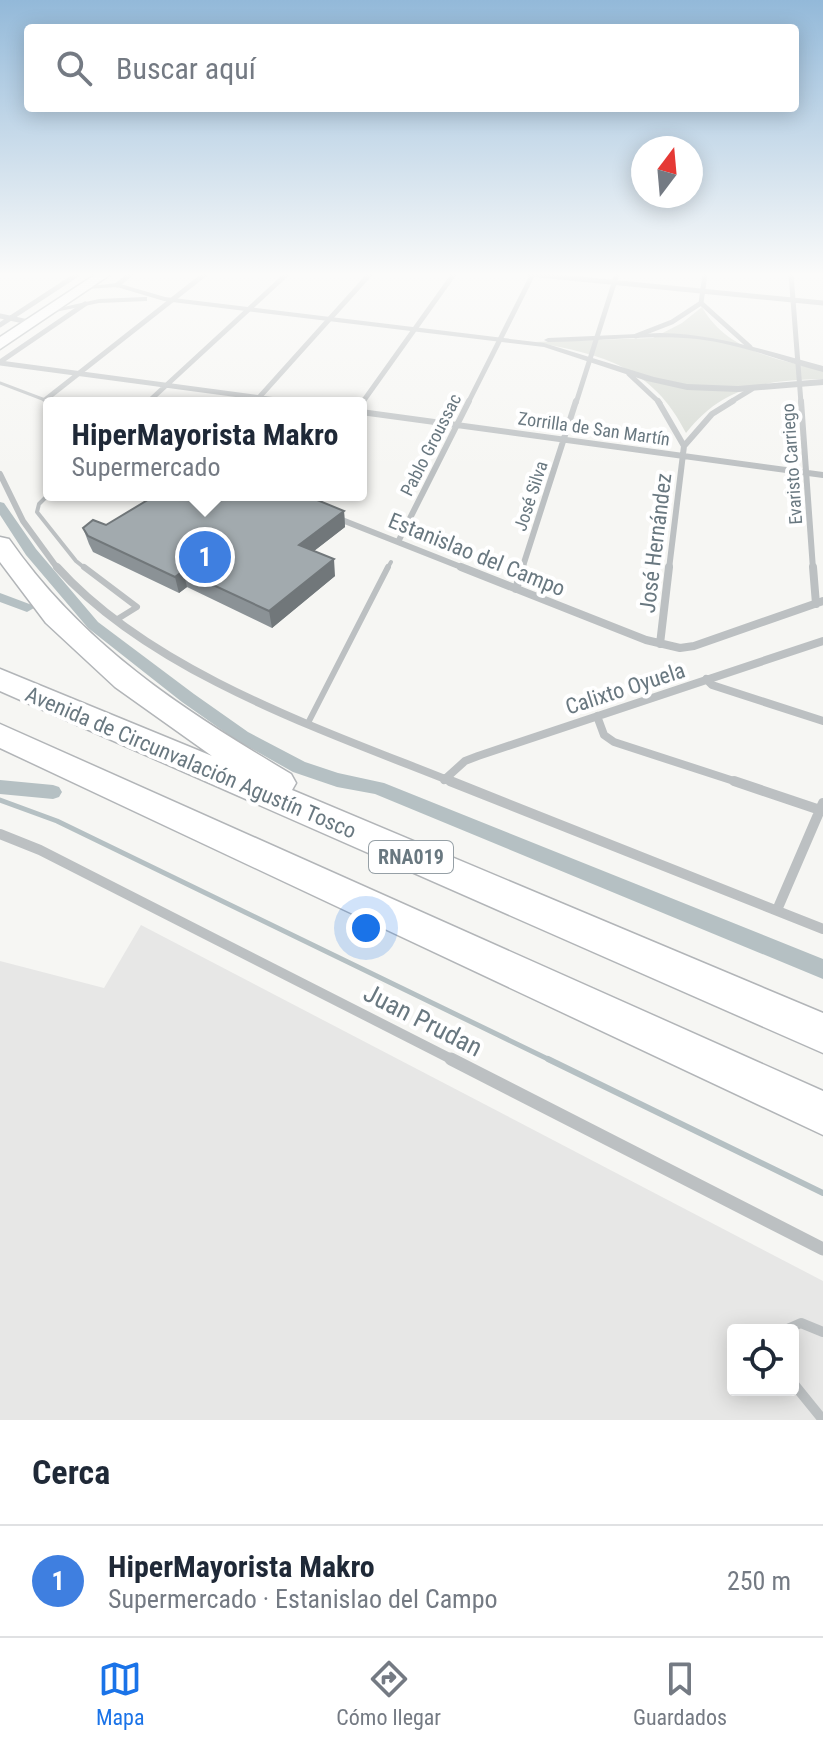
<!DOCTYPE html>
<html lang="es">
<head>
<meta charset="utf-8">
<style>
  :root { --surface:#fff; --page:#f2f2f3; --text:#1f2937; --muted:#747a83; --line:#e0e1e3; --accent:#1a73e8 }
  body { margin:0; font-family:"Roboto Condensed",sans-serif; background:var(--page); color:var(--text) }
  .controls { position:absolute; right:24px; bottom:24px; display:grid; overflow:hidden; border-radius:8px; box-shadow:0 4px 20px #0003 }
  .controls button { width:72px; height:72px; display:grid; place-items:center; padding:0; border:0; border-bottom:2px solid var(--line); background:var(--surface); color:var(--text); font:40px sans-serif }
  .compass { position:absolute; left:631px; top:136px; width:72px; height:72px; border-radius:50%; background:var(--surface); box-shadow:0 4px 20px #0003; rotate:16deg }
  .you { position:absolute; left:366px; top:928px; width:28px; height:28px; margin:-20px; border:6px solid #fff; border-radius:50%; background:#1a73e8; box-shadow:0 0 0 12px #1a73e833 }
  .badge { display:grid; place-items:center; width:52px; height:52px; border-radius:50%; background:var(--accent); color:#fff; font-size:26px; font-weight:700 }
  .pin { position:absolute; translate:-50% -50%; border:4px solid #fff; box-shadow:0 2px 8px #0006 }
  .popup { position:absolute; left:43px; top:397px; width:324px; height:104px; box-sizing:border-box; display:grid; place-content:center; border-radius:8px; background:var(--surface); filter:drop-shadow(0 2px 6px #0005); font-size:26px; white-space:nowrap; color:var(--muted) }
  .popup b { font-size:30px; color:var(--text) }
  .popup::after { content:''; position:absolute; left:50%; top:100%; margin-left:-16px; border:16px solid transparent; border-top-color:var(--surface) }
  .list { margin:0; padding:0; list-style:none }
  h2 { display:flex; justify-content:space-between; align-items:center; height:104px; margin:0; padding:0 32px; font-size:34px }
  h2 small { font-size:26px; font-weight:400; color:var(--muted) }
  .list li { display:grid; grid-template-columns:52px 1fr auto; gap:24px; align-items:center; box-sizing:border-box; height:112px; padding:0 32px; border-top:2px solid var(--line) }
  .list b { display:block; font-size:30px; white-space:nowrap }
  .list p { margin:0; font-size:26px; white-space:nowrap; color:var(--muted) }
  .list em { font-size:26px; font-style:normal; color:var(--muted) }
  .icon { flex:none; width:44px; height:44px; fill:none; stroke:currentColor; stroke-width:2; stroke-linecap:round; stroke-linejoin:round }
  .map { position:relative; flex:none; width:823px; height:1420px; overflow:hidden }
  .search { position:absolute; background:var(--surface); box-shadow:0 4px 20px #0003; left:24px; right:24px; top:24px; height:88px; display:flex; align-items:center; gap:20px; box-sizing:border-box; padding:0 28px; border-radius:8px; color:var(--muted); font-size:30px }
  .sheet { height:216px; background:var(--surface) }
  nav { display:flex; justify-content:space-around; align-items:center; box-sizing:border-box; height:112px; border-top:2px solid var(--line); background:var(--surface); font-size:22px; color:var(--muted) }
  nav a { display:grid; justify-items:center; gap:4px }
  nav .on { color:var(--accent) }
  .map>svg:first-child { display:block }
  .built { fill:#e7e7e6; fill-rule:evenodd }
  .green { fill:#d6dad3 }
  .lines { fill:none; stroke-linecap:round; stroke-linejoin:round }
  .stream-far1 { stroke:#b5c0c3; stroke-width:5 }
  .stream { stroke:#b5c0c3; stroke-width:6 }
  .canal { fill:#b5c0c3; fill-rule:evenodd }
  .primary-casing { stroke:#b0b5b7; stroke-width:3 }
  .motorway-casing { stroke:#b2b5b8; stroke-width:3 }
  .service-far3 { stroke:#bcc0c2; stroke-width:3 }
  .service-far2 { stroke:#bcc0c2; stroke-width:4 }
  .service-far1 { stroke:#bcc0c2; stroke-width:6 }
  .service { stroke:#bcc0c2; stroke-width:10 }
  .minor-far4 { stroke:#bcc0c2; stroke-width:5 }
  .minor-far3 { stroke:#bcc0c2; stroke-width:6 }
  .minor-far2 { stroke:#bcc0c2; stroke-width:8 }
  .minor-far1 { stroke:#bcc0c2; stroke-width:10 }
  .minor { stroke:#bcc0c2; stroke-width:13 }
  .tertiary { fill:#bcc0c2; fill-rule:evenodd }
  .primary { fill:#fff; fill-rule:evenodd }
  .motorway { fill:#fff; fill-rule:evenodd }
  .wall { fill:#8b9296 }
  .shaded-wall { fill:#71777a }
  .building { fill:#a2aaae; stroke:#71777a; stroke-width:2 }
  .labels { text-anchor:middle; stroke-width:8; stroke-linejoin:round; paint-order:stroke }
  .far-street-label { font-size:18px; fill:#697880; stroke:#fff }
  .shield { fill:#fff; stroke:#96a0a6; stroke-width:2 }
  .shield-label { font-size:20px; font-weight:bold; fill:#697880 }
  .street-label { font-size:22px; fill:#697880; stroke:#fff }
  .near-street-label { font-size:26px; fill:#697880; stroke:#fff }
</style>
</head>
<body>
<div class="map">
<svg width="823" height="1420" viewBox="0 0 823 1420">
  <rect width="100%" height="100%" fill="#f6f6f3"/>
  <path class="built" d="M 141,925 L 823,1281 L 823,1420 L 0,1420 L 0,961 L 104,988 ZM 733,1330 L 793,1330 L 793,1390 L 733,1390 Z"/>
  <path class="green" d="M 702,307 C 726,350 777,360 823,370 L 823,379 C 766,380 723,386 686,433 C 653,367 603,355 535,342 L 653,338 L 682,323 Z"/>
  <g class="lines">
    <path class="stream-far1" d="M 0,800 L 57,821 L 552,1061"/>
    <path class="stream" d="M 548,1059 L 823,1193"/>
    <path class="canal" d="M 0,502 L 4,503 L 36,549 L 98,622 L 194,694 L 248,732 L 305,762 L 338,773 L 384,783 L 823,959 L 823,979 L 375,794 L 337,787 L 293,772 L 236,740 L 182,702 L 88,628 L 26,555 L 0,515 Z
      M 0,593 L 32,605 L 34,608 L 27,612 L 0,602 Z
      M 0,780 L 53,785 L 59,787 L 62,792 L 59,797 L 53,799 L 0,794 Z"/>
    <g class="primary-casing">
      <path id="primary" d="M 96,274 L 111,274 L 0,349 L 0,337 Z"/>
    </g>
    <g class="motorway-casing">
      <path id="motorway" d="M 0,537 L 9,539 C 83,645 181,709 291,774 L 296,783 L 292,790 L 823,1013 L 823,1053 L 0,691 L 0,669 L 212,756 L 115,687 L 46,623 L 0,562 Z
        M 0,724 L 823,1091 L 823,1135 L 0,748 Z"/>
    </g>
    <path class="service-far3" d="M 0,383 L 45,400"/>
    <path class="service-far2" d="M 49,494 L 39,504 L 37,512 L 76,561 L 86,569
      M 387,569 L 391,562"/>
    <path class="service-far1" d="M 84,567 L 137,607 L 116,620
      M 308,723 L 388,567"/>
    <path class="service" d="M 785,1330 L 801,1323 L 823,1332
      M 793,1383 L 823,1420"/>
    <path class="minor-far4" d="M 529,274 L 823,303
      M 705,274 L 701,303 L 750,347
      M 791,274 L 801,403
      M 117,285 L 131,274
      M 0,316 L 33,323
      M 0,325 L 78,274
      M 636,336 L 672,322 L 701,303
      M 0,362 L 85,304
      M 0,363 L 299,403
      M 629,374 L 660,403
      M 45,400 L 205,274
      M 147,403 L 287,274
      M 254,403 L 370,274
      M 362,403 L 454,274
      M 468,403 L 533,274
      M 576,403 L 617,274
      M 729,403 L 752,389"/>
    <path class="minor-far3" d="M 285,401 L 299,403
      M 658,401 L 684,446
      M 801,401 L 813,569
      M 361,404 L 363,401
      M 361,412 L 823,475
      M 0,474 L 23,521 L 58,569
      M 337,518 L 466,569
      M 398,542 L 469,401
      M 522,569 L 576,401
      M 669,569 L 684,446 L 712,414 L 733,401"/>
    <path class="minor-far2" d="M 57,567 C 152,673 325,731 455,783
      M 461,567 L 646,640 L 680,648 L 694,646 L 823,601
      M 813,567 L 816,604
      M 516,589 L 523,567
      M 660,644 L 669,567
      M 706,679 L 712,685 L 823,721
      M 597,716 L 604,735 L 614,742 L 740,783
      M 444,780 L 465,761 L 478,756 L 823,641"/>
    <path class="minor-far1" d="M 450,781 L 823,929
      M 734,781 L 820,810
      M 0,834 L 40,850 L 455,1061
      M 777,910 L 823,803"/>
    <path class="minor" d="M 451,1059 L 823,1249"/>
    <path class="tertiary" d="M 117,283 L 165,297 L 544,343 L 654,377 L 687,384 L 738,386 L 823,379 L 823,385 L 738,392 L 687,390 L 647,381 L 544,347 L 164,301 L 117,287 L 86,289 L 82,287 Z
      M 144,297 L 147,297 L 147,301 L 99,303 L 50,313 L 46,311 L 99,299 Z
      M 660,333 C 717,334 768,351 823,366 L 823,372 C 781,361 740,344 697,339 C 647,334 598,342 548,342 L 544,340 L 548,338 Z"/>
    <use href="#primary" class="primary"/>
    <use href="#motorway" class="motorway"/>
  </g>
  <path class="wall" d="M 344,511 L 345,527 L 314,551 L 335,576 L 272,628 L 187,587 L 179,593 L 93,552 L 89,544 L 83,528 L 106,525 Z"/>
  <path class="shaded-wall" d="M 344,511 L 345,527 L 301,561 L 299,545 Z
    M 334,559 L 335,576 L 272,628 L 269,611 Z
    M 183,571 L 187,587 L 179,593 L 175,577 Z"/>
  <path class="building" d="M 156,495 L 305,495 L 344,511 L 299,545 L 334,559 L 269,611 L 183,571 L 175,577 L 88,536 L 83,528 L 93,520 L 106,525 Z"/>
  <linearGradient id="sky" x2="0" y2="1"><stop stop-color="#93b9d9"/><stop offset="0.58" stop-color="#fbfbfa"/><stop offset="1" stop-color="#fbfbfa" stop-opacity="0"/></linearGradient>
  <rect width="823" height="473" fill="url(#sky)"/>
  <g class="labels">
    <g class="far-street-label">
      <text transform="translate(594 429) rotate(8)" y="6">Zorrilla de San Martín</text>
      <text transform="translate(431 445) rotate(-63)" y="6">Pablo Groussac</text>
      <text transform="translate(792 464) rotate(-94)" y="6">Evaristo Carriego</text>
      <text transform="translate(531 496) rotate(-72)" y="6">José Silva</text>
    </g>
    <rect class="shield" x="369" y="841" width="84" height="32" rx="6"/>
    <g class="shield-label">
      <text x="411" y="864">RNA019</text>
    </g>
    <g class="street-label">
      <text transform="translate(655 543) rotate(-83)" y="8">José Hernández</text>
      <text transform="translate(477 554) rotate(22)" y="8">Estanislao del Campo</text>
      <text transform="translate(625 688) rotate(-18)" y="8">Calixto Oyuela</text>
      <text transform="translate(191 762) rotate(23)" y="8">Avenida de Circunvalación Agustín Tosco</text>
    </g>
    <g class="near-street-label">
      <text transform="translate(423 1020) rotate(27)" y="9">Juan Prudan</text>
    </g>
  </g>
</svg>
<div class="controls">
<button><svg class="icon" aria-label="locate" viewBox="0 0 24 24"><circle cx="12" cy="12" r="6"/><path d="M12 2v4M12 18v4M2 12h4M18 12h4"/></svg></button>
</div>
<svg class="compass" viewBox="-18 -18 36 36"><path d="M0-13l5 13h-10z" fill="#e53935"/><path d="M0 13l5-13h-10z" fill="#747a83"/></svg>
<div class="you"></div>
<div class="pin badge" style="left:205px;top:557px;background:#3f7fe0">1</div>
<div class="popup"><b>HiperMayorista Makro</b>Supermercado</div>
<div class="search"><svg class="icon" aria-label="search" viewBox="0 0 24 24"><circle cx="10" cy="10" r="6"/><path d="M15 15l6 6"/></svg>Buscar aquí</div>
</div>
<section class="sheet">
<h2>Cerca<small></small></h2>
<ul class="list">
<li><span class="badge" style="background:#3f7fe0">1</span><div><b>HiperMayorista Makro</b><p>Supermercado · Estanislao del Campo</p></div><em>250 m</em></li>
</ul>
</section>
<nav>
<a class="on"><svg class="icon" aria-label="map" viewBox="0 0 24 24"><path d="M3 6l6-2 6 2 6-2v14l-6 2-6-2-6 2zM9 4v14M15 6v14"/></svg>Mapa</a>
<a><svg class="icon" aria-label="directions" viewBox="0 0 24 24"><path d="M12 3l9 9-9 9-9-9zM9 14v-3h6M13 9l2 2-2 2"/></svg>Cómo llegar</a>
<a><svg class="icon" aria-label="saved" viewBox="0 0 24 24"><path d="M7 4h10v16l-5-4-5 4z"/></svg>Guardados</a>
</nav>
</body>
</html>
